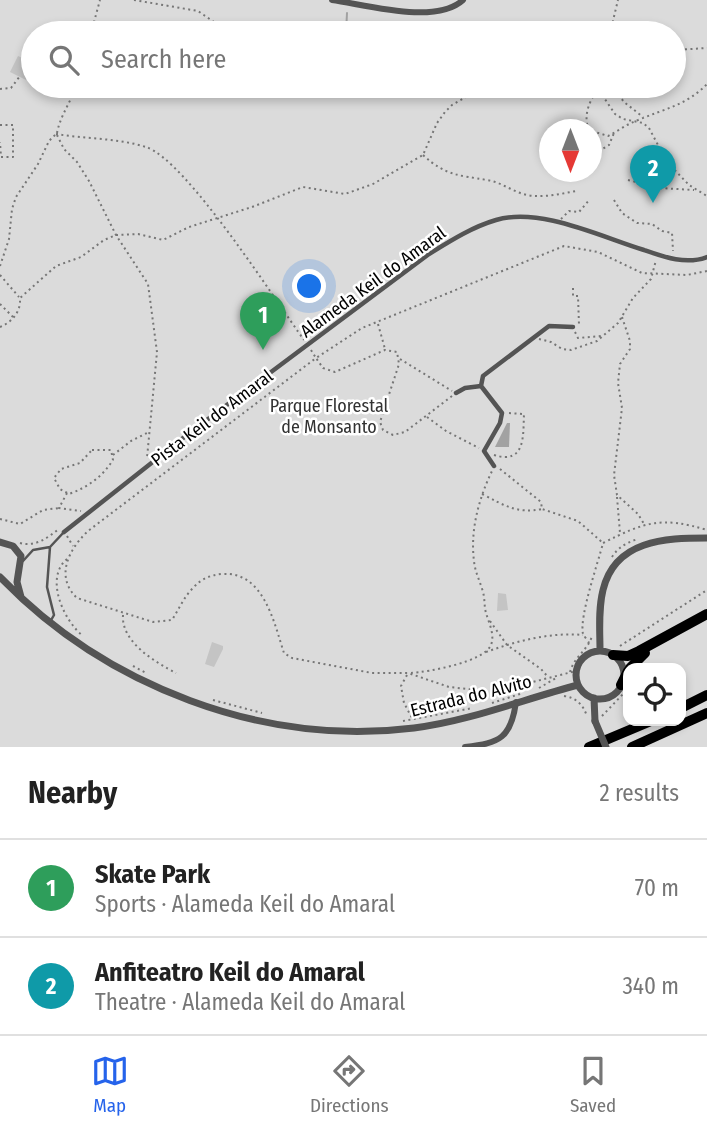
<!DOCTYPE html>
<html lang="en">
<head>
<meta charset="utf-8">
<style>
  :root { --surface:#fff; --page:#f2f2f2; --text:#222; --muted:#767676; --line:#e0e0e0; --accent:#2563eb }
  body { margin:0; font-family:"Fira Sans Condensed",sans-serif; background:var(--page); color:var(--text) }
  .controls { position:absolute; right:21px; bottom:21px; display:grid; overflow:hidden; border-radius:14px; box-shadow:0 4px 10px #0003 }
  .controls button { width:63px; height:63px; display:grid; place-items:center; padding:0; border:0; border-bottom:2px solid var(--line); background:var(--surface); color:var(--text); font:35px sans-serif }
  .compass { position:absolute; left:539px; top:119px; width:63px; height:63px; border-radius:50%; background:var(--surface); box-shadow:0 4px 10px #0003; rotate:180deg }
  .you { position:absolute; left:310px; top:287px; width:24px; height:24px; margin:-18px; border:5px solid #fff; border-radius:50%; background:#1a73e8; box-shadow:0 0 0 10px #1a73e833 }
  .badge { display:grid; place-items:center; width:46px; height:46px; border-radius:50%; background:var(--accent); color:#fff; font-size:23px; font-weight:700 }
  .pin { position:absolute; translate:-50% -58px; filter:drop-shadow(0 2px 4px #0008) }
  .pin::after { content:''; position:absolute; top:37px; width:24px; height:21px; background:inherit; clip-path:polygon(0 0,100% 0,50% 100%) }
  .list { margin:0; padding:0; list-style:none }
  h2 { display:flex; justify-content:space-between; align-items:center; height:91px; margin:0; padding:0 28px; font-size:30px }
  h2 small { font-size:23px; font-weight:400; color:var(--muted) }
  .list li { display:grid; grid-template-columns:46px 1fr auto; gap:21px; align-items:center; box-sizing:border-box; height:98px; padding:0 28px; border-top:2px solid var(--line) }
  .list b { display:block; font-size:26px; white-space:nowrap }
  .list p { margin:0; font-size:23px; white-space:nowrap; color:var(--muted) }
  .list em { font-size:23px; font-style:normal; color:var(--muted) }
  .icon { flex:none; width:38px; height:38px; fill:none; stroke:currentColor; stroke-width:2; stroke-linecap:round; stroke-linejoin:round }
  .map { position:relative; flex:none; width:707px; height:747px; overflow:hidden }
  .search { position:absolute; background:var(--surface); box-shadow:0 4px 10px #0003; left:21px; right:21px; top:21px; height:77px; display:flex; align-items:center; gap:18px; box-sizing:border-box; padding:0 24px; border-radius:38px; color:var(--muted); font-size:26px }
  .sheet { height:287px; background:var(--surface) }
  nav { display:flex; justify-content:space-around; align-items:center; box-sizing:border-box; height:98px; border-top:2px solid var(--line); background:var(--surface); font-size:19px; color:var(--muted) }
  nav a { display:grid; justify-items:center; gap:4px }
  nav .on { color:var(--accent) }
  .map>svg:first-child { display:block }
  .green { fill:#dbdbdb; fill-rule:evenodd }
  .water { fill:#a2a2a2 }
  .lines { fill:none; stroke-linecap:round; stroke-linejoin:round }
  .stream { stroke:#a2a2a2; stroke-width:2 }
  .building { fill:#c4c4c4 }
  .motorway-casing { stroke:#dbdbdb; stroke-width:14 }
  .path { stroke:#767676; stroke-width:2; stroke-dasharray:2 3.5; stroke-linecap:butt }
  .service { stroke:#545454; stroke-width:2.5 }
  .pedestrian { stroke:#545454; stroke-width:4.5 }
  .minor { stroke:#545454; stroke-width:6 }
  .tertiary { stroke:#545454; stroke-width:7 }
  .motorway { stroke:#000; stroke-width:10 }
  .tertiary-bridge { stroke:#545454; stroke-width:7 }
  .labels { text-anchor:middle; stroke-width:5; stroke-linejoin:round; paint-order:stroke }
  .street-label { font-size:18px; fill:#000; stroke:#fff }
  .park-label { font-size:18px; fill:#323232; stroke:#fff }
</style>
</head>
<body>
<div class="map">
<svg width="707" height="747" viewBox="0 0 707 747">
  <rect width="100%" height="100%" fill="#fff"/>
  <path class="green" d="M 0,0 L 707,0 L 707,747 L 0,747 ZM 33,33 L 674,33 L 674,86 L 33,86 ZM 550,130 L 592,130 L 592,172 L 550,172 ZM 628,668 L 681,668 L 681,721 L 628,721 Z"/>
  <path class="water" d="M 507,423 L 510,423 L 509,447 L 495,447 Z"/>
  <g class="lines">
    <path class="stream" d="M 346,33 L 347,13"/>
  </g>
  <path class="building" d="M 18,56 L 33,63 L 26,80 L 10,72 Z
    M 498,593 L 506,594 L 508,610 L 497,611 Z
    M 212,642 L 223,646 L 223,649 L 214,667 L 205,664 Z"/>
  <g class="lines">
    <g class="motorway-casing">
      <path id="motorway" d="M 613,655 L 628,656 L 639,651 L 707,614
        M 630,668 L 645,653
        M 621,685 L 628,671
        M 681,708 L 707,695
        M 589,747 L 651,721
        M 632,747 L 707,713"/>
    </g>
    <path class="path" d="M 134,0 L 198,11 L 230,33
      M 91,33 L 100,0
      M 610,33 L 618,0
      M 674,50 L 707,48
      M 596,86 L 615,114 L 623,119 L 643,123 L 649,128 L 667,162 L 689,185 L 707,196
      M 612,86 L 624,102 L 643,117
      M 0,89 L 11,88 L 20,76
      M 0,125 L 13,125 L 13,157 L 1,157 L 0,142
      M 589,130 C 583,116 589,102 597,90
      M 592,131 L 608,136 C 618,131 627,124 638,120 C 664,109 687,105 707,84
      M 57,133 C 60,116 71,102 76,86
      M 56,134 C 85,139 118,138 146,147 C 186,160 275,300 304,340
      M 57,135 L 64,149 L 77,162 L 89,181 L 116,235 L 148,284 L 157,352 L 147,458
      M 594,154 L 609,145 L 614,133
      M 423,155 C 446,176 458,175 487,180 C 501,182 513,192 527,195 C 544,198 560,194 576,191
      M 628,180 L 659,188 L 694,190
      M 614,200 L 622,213 L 637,223 L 652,224 L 662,231 L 672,233 L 673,251
      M 561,219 L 569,211 L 579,212 L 590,199
      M 0,266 L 9,239 L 12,209 L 16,197 L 38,164 L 49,141 L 56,134
      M 0,275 L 19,297
      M 573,288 L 573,296 L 578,296 L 579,325
      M 0,304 L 13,317
      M 622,317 L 630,341 L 630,349 L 620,364 L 618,383 L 622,408 L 614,475 L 617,495 L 638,514 L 644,524
      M 378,324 L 385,349
      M 0,327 C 12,322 21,312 20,298 L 56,266 L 81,257 L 104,240 L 116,235 L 138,234 L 163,240 L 189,227 L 252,207 L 303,187 L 345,194 L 373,184 L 423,155 L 437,123 L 445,112 L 452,105 L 485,86
      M 575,332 L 578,338 L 601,336
      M 539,339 L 551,342 L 562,349 L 571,350 L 597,341 L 618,323 L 633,298 L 651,279 L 656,260
      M 311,350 L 316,358 L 362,328 L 564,246 L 598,252 L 642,273 L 687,275 L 707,271
      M 400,359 L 452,391
      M 452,396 L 405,432 L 393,435 L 383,430 L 380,422 L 399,364 L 397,352 L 385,350 L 335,372 L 323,368 L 316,358 L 88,531 C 68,550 55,577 77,598 L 153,622 L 172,620 C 179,609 184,597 193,588 C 201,579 210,575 222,574 C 264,571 274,623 284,653 L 292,658 L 372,673 L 408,673 L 449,687 L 486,691 L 505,689 L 576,671
      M 427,417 L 446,431 L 479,448
      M 92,450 L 111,450 L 113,460 C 102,477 88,487 69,494 L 60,489 L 54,478 L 61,469 L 80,463 Z
      M 113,455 L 131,441 L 149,432
      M 494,455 C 526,465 523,435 524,414 L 507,413
      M 500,469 L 541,502 L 542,509 L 578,521 L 603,543
      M 67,493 L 59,508 L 81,511
      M 482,494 C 504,505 516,514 542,509
      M 617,497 L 620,533
      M 0,519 L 20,524 L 43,510 L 59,508
      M 67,536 L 73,546
      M 20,543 C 36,547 47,538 59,529
      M 612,557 C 618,547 628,542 638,539
      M 67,559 C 44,578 64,621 83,636
      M 123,615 C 121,642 155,662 176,673
      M 490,621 L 507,645 L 541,669 L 548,677
      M 589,643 C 588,641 584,636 583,634 C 579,617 598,563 603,543 C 645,522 661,516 707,530
      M 620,646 L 707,590
      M 486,652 C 517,641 550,632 583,635
      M 133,666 L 146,673
      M 570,672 C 574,657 588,650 592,636
      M 411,673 C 428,672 484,662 491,645 C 495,635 489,623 486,613 C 484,606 485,599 483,592 C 480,581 475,572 474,561 C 470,530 479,498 492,471
      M 407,675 L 401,686 L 404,703 L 412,718
      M 539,688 L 558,677
      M 564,696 C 577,698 583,705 587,716
      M 213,700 L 262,713
      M 492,703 L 523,693
      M 602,716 L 624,693
      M 403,721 L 473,708"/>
    <path class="service" d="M 50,547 L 47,587 L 54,615 L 50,622
      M 23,561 L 33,550 L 50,547 L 64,532"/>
    <path class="pedestrian" d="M 481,386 L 483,376 L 549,326 L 573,327
      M 456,393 L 465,388 L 481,386 L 502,413 L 500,423 L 484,451 L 494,466
      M 64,532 L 192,431 L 429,254 C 450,241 472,227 496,220 C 541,207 601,237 644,250 C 664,257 686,265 707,257"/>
    <path class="minor" d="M 332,0 C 367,5 436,25 463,0
      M 465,747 C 500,743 511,738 516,702"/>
    <path class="tertiary" d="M 0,542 L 13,546 L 21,556 L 17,582 L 21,597
      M 0,577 C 105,686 263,747 414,728 C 470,721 524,699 578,685
      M 600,651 C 600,631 598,610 603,590 C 615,540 665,538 707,538
      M576 675a24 24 0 1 1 48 0a24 24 0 1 1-48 0Z
      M 594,698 L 595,721"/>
    <use href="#motorway" class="motorway"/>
    <path class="tertiary-bridge" d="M 595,721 L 606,747"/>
  </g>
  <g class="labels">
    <g class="street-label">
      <text transform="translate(373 282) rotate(-36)" y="6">Alameda Keil do Amaral</text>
      <text transform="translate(212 418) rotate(-37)" y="6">Pista Keil do Amaral</text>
      <text transform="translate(471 696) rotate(-14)" y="6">Estrada do Alvito</text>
    </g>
    <g class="park-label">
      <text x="329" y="412">Parque Florestal<tspan x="329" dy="21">de Monsanto</tspan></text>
    </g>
  </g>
</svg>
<div class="controls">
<button><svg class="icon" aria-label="locate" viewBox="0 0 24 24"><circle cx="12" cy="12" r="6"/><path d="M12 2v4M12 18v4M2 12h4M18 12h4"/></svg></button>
</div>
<svg class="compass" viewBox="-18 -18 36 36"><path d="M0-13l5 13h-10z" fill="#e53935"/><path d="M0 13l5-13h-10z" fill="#767676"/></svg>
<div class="you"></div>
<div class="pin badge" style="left:263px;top:350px;background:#2e9e5b">1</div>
<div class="pin badge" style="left:653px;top:203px;background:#0f9aa8">2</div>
<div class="search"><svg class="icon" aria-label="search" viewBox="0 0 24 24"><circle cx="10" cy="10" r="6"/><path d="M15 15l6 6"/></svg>Search here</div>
</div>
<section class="sheet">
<h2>Nearby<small>2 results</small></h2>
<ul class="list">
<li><span class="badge" style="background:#2e9e5b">1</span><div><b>Skate Park</b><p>Sports · Alameda Keil do Amaral</p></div><em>70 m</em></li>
<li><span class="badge" style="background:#0f9aa8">2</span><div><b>Anfiteatro Keil do Amaral</b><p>Theatre · Alameda Keil do Amaral</p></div><em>340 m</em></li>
</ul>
</section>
<nav>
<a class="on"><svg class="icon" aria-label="map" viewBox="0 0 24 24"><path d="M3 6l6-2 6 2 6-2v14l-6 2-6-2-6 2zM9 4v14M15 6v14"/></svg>Map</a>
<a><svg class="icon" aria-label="directions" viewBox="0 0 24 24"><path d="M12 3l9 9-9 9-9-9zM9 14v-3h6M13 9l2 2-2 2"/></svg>Directions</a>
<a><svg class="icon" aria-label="saved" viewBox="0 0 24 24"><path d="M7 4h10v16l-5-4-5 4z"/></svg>Saved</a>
</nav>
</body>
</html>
